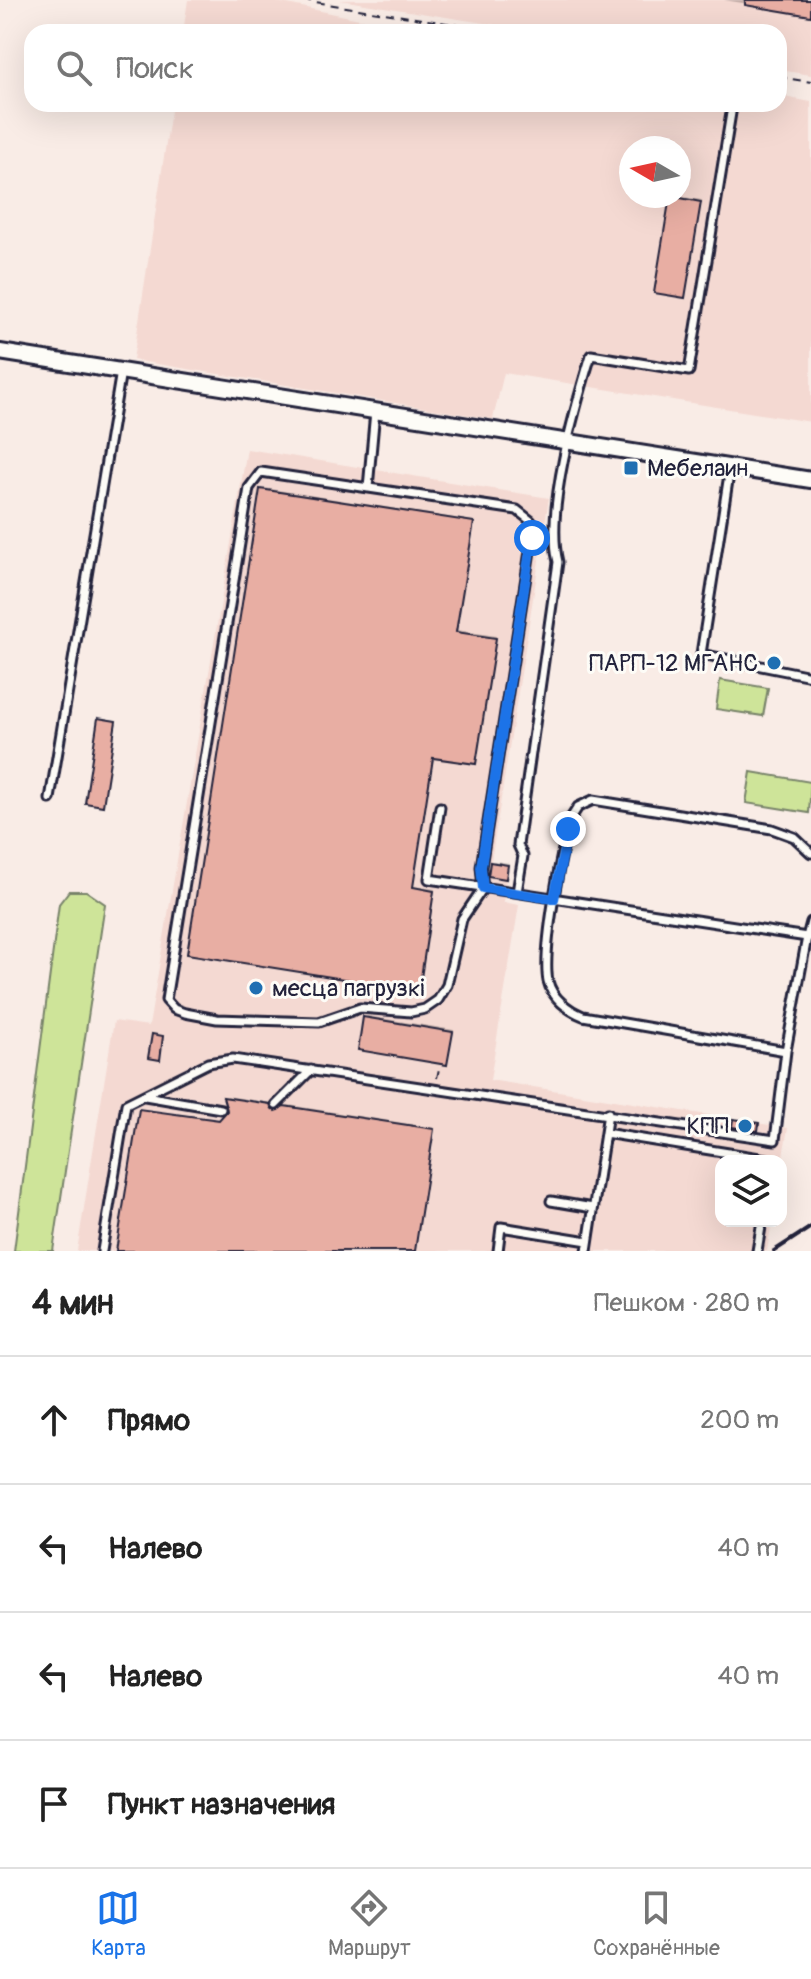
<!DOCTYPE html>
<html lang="ru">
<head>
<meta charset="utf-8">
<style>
  :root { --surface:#fff; --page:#f2f2f2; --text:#222; --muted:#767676; --line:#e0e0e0; --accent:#1a73e8 }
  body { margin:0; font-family:Pangolin,sans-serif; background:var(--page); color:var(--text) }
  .controls { position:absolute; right:24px; bottom:24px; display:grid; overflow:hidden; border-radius:16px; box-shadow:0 8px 32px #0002 }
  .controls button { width:72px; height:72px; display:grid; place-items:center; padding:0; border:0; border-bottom:2px solid var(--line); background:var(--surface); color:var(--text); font:40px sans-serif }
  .compass { position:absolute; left:619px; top:136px; width:72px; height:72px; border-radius:50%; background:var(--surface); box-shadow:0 8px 32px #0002; rotate:279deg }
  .stop { position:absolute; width:24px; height:24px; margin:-18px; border:6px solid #1a73e8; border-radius:50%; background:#fff }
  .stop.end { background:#1a73e8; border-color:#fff; box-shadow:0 2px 8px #0008 }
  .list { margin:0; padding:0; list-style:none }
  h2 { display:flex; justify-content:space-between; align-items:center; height:104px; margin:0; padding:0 32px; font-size:34px }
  h2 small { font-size:26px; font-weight:400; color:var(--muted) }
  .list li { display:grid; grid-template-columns:52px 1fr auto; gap:24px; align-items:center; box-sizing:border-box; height:128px; padding:0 32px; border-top:2px solid var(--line) }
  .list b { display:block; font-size:30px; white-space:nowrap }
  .list em { font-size:26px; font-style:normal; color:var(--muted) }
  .icon { flex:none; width:44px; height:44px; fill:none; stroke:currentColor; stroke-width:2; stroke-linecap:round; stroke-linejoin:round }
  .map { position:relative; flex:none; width:811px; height:1251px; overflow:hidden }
  .search { position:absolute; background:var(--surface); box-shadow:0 8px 32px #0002; left:24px; right:24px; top:24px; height:88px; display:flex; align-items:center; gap:20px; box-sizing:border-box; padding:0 28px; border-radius:24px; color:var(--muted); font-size:30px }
  .sheet { height:616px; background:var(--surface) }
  nav { display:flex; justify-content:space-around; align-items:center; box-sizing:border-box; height:112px; border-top:2px solid var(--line); background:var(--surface); font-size:22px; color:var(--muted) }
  nav a { display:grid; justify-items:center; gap:4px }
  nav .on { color:var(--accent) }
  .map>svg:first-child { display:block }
  .built { fill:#f4d9d2; fill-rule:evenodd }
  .green { fill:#cee499; stroke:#78836a; stroke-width:2 }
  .shadow { fill:#0003 }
  .building { fill:#e8aea3; stroke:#22223b; stroke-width:2 }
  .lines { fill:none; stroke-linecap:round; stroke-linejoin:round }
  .lane-casing { stroke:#22223b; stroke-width:13 }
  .street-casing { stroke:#22223b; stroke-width:20 }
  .path { stroke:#22223b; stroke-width:2; stroke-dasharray:8 6; stroke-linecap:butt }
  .lane { stroke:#fdfcf7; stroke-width:7 }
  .street { stroke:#fdfcf7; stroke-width:14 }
  .rail { stroke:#22223b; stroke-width:4 }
  .route { stroke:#1a73e8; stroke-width:10 }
  .poi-dot { fill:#1f6fb2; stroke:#fdfcf7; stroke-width:3 }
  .labels { text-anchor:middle; stroke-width:6; stroke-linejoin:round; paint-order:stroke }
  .poi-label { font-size:24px; fill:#22223b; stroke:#fdfcf7; text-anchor:start }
</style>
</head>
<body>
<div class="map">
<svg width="811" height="1251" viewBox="0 0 811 1251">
  <rect width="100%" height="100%" fill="#f9ece6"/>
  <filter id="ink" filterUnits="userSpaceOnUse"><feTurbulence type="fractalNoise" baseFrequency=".0125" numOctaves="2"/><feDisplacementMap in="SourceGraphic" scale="16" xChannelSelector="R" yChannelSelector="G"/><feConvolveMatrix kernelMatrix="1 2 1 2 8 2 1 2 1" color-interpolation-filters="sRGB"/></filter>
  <g filter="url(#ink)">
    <path class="built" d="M 188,0 L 268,0 L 422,32 L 183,32 Z
      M 340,0 L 811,0 L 811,75 L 779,70 L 779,32 L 539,32 Z
      M 779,96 L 811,102 L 811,422 L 504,373 L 493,419 L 133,360 L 172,104 L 779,104 ZM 631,148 L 679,148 L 679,196 L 631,196 Z
      M 247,449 L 549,498 L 491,861 L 508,865 L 503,902 L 519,905 L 490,1080 L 788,1128 L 781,1167 L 781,1161 L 721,1161 L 721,1221 L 772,1221 L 767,1251 L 77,1251 L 114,1021 L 149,1026 Z"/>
    <path class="green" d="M 720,680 L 768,688 L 763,716 L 716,709 Z
      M 751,772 L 811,782 L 809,813 L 746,803 Z
      M 69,891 L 86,891 L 105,904 L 53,1251 L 14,1251 L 59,904 Z"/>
    <path class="shadow" d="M 724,0 L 811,0 L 811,14 Z
      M 676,196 L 702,200 L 685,296 L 672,197 Z
      M 264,488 L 474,521 L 457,630 L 496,636 L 477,760 L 434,756 L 413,886 L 435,889 L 418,989 Z
      M 102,718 L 117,720 L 102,804 L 100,719 Z
      M 494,861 L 509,863 L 506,876 L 492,863 Z
      M 367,1016 L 454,1030 L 448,1061 L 365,1018 Z
      M 227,1096 L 272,1103 L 278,1111 L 288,1105 L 435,1128 L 415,1251 L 118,1251 L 141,1110 L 223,1119 L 229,1111 Z
      M 737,1118 L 760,1122 L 759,1127 L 735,1120 Z"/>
    <path class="building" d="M 745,0 L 811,0 L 811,16 L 745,5 Z
      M 670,196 L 701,202 L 685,298 L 654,293 Z
      M 260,489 L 474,522 L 456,632 L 496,638 L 476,764 L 433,758 L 413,887 L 434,891 L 419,991 L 187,954 Z
      M 98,718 L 116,721 L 103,806 L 85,803 Z
      M 490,862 L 508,865 L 506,879 L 488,876 Z
      M 363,1017 L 453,1032 L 447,1065 L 358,1050 Z
      M 152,1034 L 163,1036 L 160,1060 L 148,1058 Z
      M 223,1097 L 270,1104 L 275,1111 L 284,1106 L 434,1129 L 415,1251 L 116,1251 L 139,1109 L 219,1120 L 227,1111 Z
      M 733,1119 L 759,1123 L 758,1131 L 732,1127 Z"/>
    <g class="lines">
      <g class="lane-casing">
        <path id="lane" d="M 730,468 L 701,654 L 811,676
          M 261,472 L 517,510 L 531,521 L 532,538 L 481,867 L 483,888 L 462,919 L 447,985 L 438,1000 L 425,1009 L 411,1012 L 360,1008 L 319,1022 L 217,1019 L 185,1013 L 174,1009 L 166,1000 L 249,488 Z
          M 368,488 L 375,411
          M 50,799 L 121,371
          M 440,807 L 429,879 L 807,937 L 811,922
          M 517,892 L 523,856 L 518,845 L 558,562 C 545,510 575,408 591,355 L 689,371 L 731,113
          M 786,1051 L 583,1016 C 568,1010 552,998 548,981 C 542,951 561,850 571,818 L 578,807 L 593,800 L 772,829 L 794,837 L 811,853
          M 145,1096 L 221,1109
          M 276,1105 L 311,1070
          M 605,1133 L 772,1160
          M 551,1201 L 593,1208
          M 102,1251 L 126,1104 L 208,1063 L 233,1059 L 775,1140 L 786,1051 L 807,937 L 811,937
          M 498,1251 L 501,1227 L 588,1241
          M 587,1251 L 608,1113
          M 757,1251 L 762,1221"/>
      </g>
      <g class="street-casing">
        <path id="street" d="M 0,352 L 811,480"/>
      </g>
      <path class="path" d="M 303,0 L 502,32
        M 779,77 L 811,82
        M 437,1078 L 440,1064"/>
      <use href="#lane" class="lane"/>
      <use href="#street" class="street"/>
      <path class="rail" d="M 774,1251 L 811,1227"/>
    </g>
  </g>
  <g class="lines" filter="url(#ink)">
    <path class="route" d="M 532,538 L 481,867 L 483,888 L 554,899 L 568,829"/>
  </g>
  <g class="poi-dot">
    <rect x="623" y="460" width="16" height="16" rx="4"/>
    <circle cx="774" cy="663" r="8"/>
    <circle cx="256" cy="988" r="8"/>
    <circle cx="745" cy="1126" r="8"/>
  </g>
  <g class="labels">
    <g class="poi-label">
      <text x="647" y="476">Мебелаин</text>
      <text x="758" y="671" text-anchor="end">ПАРП-12 МГАНС</text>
      <text x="272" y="996">месца пагрузкі</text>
      <text x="729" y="1134" text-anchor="end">КПП</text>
    </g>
  </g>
</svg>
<div class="controls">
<button><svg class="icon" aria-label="layers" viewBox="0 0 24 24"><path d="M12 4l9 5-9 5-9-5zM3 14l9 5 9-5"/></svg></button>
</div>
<svg class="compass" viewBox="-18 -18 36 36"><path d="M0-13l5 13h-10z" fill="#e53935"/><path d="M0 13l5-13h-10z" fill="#767676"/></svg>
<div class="stop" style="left:532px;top:538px"></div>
<div class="stop end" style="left:568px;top:829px"></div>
<div class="search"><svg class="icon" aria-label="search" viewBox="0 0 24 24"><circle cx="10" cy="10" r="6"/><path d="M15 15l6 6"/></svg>Поиск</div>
</div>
<section class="sheet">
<h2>4 мин<small>Пешком · 280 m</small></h2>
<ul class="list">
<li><svg class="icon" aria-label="ahead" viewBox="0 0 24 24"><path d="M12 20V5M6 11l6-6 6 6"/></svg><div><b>Прямо</b></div><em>200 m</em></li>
<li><svg class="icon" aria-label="left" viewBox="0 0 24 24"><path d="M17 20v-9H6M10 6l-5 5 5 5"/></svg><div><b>Налево</b></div><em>40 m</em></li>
<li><svg class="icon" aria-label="left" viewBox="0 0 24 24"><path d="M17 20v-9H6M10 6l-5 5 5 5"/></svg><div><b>Налево</b></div><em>40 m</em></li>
<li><svg class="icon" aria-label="arrive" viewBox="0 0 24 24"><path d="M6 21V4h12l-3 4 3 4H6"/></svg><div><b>Пункт назначения</b></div></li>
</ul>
</section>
<nav>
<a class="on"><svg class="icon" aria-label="map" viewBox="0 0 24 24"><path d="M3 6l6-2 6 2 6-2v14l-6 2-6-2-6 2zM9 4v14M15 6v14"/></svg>Карта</a>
<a><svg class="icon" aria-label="directions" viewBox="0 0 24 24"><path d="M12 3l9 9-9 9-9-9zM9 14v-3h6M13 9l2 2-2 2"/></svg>Маршрут</a>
<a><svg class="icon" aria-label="saved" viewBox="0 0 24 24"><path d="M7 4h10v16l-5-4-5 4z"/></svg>Сохранённые</a>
</nav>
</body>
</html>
